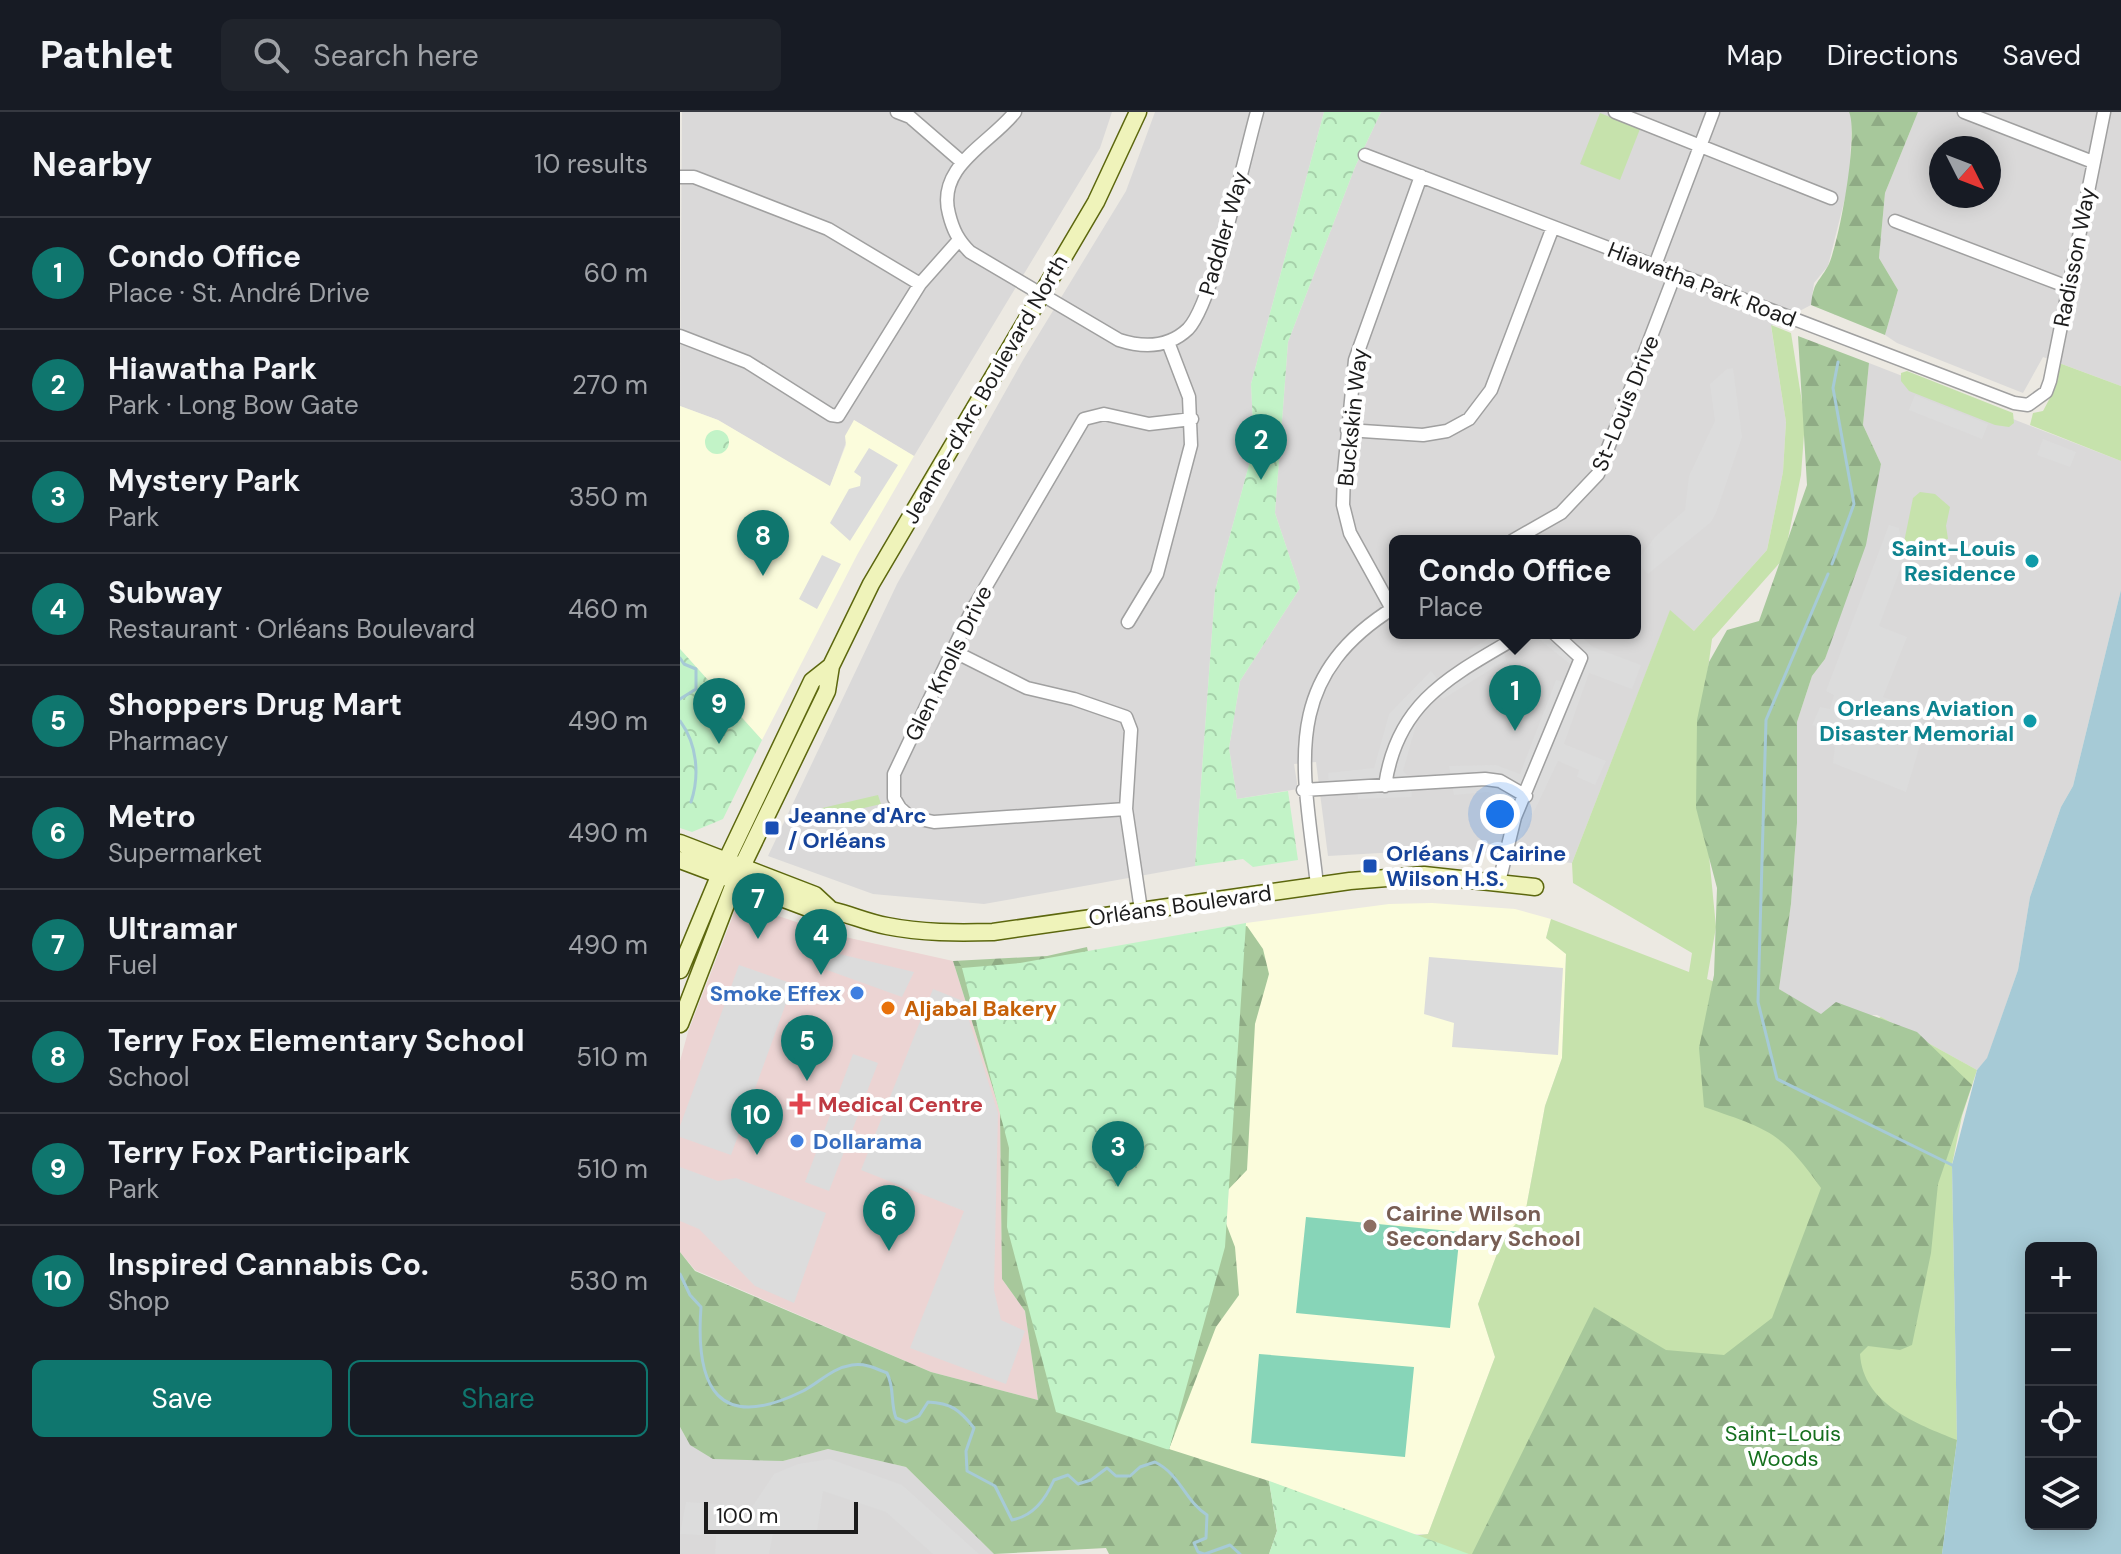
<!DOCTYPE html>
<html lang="en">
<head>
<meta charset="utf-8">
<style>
  :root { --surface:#171b24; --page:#20242c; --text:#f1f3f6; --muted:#9ea1a6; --line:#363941; --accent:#0f766e }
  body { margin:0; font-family:"DM Sans",sans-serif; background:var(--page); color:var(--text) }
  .controls { position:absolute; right:24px; bottom:24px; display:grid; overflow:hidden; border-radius:12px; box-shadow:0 4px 20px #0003 }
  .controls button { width:72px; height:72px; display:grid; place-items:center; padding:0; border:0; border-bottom:2px solid var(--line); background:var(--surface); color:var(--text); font:40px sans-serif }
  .compass { position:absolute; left:1249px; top:24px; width:72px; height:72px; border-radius:50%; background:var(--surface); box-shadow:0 4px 20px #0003; rotate:132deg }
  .scale { position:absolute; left:24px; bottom:20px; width:154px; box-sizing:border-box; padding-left:8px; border:4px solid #1c1c1c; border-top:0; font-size:22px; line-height:28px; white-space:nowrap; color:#1c1c1c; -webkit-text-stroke:6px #fff; paint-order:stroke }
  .you { position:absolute; left:820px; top:702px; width:28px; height:28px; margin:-20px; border:6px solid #fff; border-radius:50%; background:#1a73e8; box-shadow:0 0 0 12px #1a73e833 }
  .badge { display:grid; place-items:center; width:52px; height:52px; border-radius:50%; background:var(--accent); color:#fff; font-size:26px; font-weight:700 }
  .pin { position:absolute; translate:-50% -66px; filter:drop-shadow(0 2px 4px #0008) }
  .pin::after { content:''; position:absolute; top:42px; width:28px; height:24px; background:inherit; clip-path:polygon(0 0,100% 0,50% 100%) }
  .popup { position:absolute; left:709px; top:423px; width:252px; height:104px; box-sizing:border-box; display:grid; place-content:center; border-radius:12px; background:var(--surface); filter:drop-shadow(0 2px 6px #0005); font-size:26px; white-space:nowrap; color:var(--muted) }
  .popup b { font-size:30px; color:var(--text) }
  .popup::after { content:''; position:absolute; left:50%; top:100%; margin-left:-16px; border:16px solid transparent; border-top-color:var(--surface) }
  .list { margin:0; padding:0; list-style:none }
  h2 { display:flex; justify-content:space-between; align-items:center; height:104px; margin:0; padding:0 32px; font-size:34px }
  h2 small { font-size:26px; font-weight:400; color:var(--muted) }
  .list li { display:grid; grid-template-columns:52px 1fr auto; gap:24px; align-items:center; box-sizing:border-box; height:112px; padding:0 32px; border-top:2px solid var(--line) }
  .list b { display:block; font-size:30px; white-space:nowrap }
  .list p { margin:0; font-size:26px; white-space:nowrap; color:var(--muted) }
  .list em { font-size:26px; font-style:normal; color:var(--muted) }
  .actions { display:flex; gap:16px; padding:24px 32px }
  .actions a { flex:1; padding:18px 0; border:2px solid var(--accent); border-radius:12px; text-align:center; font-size:28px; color:var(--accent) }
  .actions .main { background:var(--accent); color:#fff }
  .icon { flex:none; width:44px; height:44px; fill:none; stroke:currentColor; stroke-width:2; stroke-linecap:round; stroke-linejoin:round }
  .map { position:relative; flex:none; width:1441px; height:1442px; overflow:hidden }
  header { display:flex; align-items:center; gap:48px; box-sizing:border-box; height:112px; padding:0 40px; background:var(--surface); border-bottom:2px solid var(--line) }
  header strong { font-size:38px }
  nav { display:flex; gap:44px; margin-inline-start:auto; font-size:28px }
  .search { width:560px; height:72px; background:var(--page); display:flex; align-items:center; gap:20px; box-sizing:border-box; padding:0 28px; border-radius:12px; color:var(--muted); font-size:30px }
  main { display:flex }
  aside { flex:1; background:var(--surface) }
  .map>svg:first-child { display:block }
  .residential { fill:#dad9d9; fill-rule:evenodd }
  .commercial { fill:#ecd4d3 }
  .education { fill:#fbfcdc }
  .grass { fill:#c6e2ac }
  .forest { fill:url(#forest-firs) }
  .park { fill:url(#park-crowns) }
  .pitch { fill:#87d5b8 }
  .parking { fill:#dcdcdc }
  .water { fill:#a6cad6; fill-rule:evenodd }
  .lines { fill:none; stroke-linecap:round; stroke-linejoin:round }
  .stream { stroke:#a6cad6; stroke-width:3 }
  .street-casing { stroke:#a0a0a0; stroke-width:15 }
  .secondary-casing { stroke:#5c670e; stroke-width:19 }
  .street { stroke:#fff; stroke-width:12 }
  .secondary { stroke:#eff3ba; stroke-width:16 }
  .culture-dot { fill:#0f9aa8; stroke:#fff; stroke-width:3 }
  .transit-dot { fill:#1a4fb4; stroke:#fff; stroke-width:3 }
  .shop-dot { fill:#3f7fe0; stroke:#fff; stroke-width:3 }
  .food-dot { fill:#e8710a; stroke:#fff; stroke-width:3 }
  .health-dot { fill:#e0444e; stroke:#fff; stroke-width:3 }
  .education-dot { fill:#8d6e63; stroke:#fff; stroke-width:3 }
  .labels { text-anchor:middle; stroke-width:8; stroke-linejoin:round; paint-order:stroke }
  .street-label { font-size:22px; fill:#1c1c1c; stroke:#fff }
  .culture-label { font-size:22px; font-weight:bold; fill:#0d838f; stroke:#fff; text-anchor:end }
  .transit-label { font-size:22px; font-weight:bold; fill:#164399; stroke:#fff; text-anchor:start }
  .shop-label { font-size:22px; font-weight:bold; fill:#366cbe; stroke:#fff; text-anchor:end }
  .food-label { font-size:22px; font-weight:bold; fill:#c56008; stroke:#fff; text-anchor:start }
  .health-label { font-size:22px; font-weight:bold; fill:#be3a42; stroke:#fff; text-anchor:start }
  .education-label { font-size:22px; font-weight:bold; fill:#785e54; stroke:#fff; text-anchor:start }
  .park-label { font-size:22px; fill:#156f1e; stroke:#fff }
</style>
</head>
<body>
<header>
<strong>Pathlet</strong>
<div class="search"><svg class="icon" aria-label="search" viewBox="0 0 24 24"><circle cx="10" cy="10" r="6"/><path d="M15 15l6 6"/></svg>Search here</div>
<nav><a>Map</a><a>Directions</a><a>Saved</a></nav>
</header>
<main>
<aside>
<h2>Nearby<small>10 results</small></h2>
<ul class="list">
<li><span class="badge">1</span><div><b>Condo Office</b><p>Place · St. André Drive</p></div><em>60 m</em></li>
<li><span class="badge">2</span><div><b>Hiawatha Park</b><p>Park · Long Bow Gate</p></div><em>270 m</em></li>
<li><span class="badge">3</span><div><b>Mystery Park</b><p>Park</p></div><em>350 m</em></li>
<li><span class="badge">4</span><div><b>Subway</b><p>Restaurant · Orléans Boulevard</p></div><em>460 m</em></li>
<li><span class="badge">5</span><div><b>Shoppers Drug Mart</b><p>Pharmacy</p></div><em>490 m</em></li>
<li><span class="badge">6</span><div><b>Metro</b><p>Supermarket</p></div><em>490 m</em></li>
<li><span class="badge">7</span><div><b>Ultramar</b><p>Fuel</p></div><em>490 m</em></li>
<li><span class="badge">8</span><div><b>Terry Fox Elementary School</b><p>School</p></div><em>510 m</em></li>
<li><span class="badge">9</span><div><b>Terry Fox Participark</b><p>Park</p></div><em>510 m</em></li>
<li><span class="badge">10</span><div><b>Inspired Cannabis Co.</b><p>Shop</p></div><em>530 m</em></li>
</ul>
<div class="actions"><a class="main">Save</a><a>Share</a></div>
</aside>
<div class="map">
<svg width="1441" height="1442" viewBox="0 0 1441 1442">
  <defs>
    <pattern id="forest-firs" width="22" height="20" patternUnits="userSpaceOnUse" patternTransform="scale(2)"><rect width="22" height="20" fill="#a7c89b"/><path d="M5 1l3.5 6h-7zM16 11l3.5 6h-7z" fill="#8fab85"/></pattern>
    <pattern id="park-crowns" width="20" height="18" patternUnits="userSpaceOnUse" patternTransform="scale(2)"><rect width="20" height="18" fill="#c2f3c7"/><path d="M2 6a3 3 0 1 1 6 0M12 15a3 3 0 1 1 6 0" fill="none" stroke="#a6d0aa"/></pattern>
  </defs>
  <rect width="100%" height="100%" fill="#ece9e2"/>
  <path class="residential" d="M 2,0 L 432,0 L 420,36 L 234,344 L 174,308 L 150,375 L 38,308 L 0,294 Z
    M 475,0 L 644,0 L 571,272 L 574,334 L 535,479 L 515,754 L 304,792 L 193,782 L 88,744 L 217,472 L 343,248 L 446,79 Z
    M 701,0 L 1169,0 L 1172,6 L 1169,70 L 1148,154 L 1134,171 L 1131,193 L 1091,214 L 1106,310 L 1103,360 L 1087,438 L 1014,519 L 990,499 L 892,751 L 771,737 L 648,744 L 636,650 L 614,652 L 618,677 L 557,687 L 549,636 L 560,569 L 620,476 L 595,401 L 608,230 L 675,55 ZM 715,429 L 955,429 L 955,521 L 715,521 Z
    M 1238,0 L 1441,0 L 1441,274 L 1363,245 L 1343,281 L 1217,231 L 1205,223 L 1218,178 L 1199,146 L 1205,81 ZM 1261,36 L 1309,36 L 1309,84 L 1261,84 Z
    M 1189,251 L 1441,349 L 1441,478 L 1393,674 L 1381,695 L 1350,785 L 1338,858 L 1307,947 L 1297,958 L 1197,903 L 1141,903 L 1099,877 L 1111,792 L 1117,711 L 1117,610 L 1132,564 L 1145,547 L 1201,352 L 1183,313 Z
    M 0,1315 L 10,1333 L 103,1349 L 148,1337 L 226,1355 L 314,1442 L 0,1442 Z"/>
  <path class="commercial" d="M 58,791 L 156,823 L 273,849 L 320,999 L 322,1167 L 345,1199 L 358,1288 L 251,1260 L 15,1158 L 0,1140 L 0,949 L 8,920 Z"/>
  <path class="education" d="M 0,294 L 38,308 L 150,374 L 166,333 L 165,324 L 174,308 L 234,344 L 177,443 L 82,628 L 0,537 Z
    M 752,791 L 835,797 L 871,807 L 866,826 L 886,842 L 882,946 L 865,994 L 845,1102 L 823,1126 L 798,1192 L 815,1245 L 748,1422 L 728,1422 L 589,1369 L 489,1338 L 545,1135 L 566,811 L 709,792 Z"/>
  <path class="grass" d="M 920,1 L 960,17 L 940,68 L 900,52 Z
    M 1091,213 L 1111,221 L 1125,309 L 1121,363 L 1104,446 L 1032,527 L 1018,630 L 1036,815 L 1027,867 L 1166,921 L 1201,905 L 1297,958 L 1282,1004 L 1272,1053 L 1277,1328 L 1262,1442 L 575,1442 L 748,1422 L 815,1245 L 798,1192 L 823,1126 L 845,1102 L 865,994 L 882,946 L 886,842 L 866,826 L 871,807 L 1009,860 L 1012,841 L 893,771 L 892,751 L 990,498 L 1014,519 L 1087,438 L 1103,360 L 1106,310 Z
    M 1379,251 L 1441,274 L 1441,349 L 1350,313 L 1353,301 L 1363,299 L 1371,284 Z
    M 1227,259 L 1333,301 L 1334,311 L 1329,315 L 1315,313 L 1229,279 L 1221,269 L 1221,261 Z
    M 1240,380 L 1255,382 L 1270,395 L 1266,414 L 1268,427 L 1224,430 L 1233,386 Z
    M 198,683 L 201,692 L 120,711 L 125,700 Z"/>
  <path class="forest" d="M 1169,0 L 1238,0 L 1205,81 L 1199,146 L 1218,178 L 1205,223 L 1131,193 C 1134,169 1137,173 1148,154 C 1159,132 1179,22 1169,0 Z
    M 1118,224 L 1189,251 L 1183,313 L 1201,352 L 1186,433 L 1145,547 L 1132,564 L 1117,610 L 1117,711 L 1111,792 L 1099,877 L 1141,902 L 1156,890 L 1237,920 L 1292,973 L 1258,1072 L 1251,1141 L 1232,1233 L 1220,1238 L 1188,1234 L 1180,1242 C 1183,1292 1237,1312 1277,1328 L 1262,1442 L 792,1442 L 914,1195 L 986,1238 L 1044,1243 L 1092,1206 L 1141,1076 C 1101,1019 1088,1017 1024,995 L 1019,936 L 1034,863 L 1037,776 L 1016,696 L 1017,608 L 1029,550 L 1047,518 L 1079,509 L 1127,373 Z
    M 567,814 L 583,837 L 589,862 L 575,912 L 567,1058 L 544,1082 L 542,1101 L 555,1135 L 559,1183 L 536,1215 L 489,1337 L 589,1369 L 597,1419 L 589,1442 L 429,1442 L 426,1436 L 314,1442 L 226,1355 L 148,1337 L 103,1349 L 33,1347 L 10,1333 L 0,1315 L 0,1140 L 15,1159 L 251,1260 L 358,1288 L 345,1199 L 322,1167 L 320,999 L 273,849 L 367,844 L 407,835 L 433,954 L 501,825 Z"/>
  <path class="park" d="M 644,0 L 701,0 L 675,55 L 608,230 L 595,401 L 620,476 L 560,569 L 549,636 L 557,687 L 608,679 L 618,748 L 573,755 L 563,747 L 515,754 L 535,479 L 574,334 L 571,272 Z
    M25 330a12 12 0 1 1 24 0a12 12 0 1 1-24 0Z
    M 0,537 L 82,628 L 43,707 L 12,720 L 0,716 Z
    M 566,811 L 545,1135 L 489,1338 L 376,1300 L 327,1115 L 329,1036 L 282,856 L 340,851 Z
    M 589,1369 L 789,1442 L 589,1442 L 597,1419 Z"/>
  <path class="pitch" d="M 626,1105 L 780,1120 L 770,1216 L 616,1201 Z
    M 579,1242 L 734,1255 L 725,1345 L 571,1331 Z"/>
  <path class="parking" d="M 1053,256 L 1062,325 L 1036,401 L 1031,410 L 968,462 L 957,449 L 975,425 L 1005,398 L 1009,364 L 1035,309 L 1030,272 L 1047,257 Z
    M 1235,283 L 1308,312 L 1302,327 L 1229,298 Z
    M 1363,327 L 1396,340 L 1390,355 L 1357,343 Z
    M 189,336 L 218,353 L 170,429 L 150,411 L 169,377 L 180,374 L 181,365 L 174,360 Z
    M 1209,413 L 1219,416 L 1222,432 L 1228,436 L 1199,514 L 1227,525 L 1203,585 L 1239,598 L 1245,616 L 1226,680 L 1153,651 L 1155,635 L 1137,626 L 1140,616 L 1132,613 L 1140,595 L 1150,597 L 1154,583 L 1146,579 Z
    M 142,443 L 161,452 L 137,497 L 119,487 Z
    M 819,521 L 897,521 L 913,535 L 961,553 L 952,577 L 909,561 L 884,632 L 926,649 L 915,673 L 897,665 L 899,658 L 878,649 L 841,727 L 821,721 L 833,689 L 808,680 L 774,683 L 769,654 L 816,653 L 840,662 L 876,568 L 883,570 L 890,552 L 855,524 L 824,541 L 826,548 L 763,587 L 757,581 L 729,610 L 736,613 L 723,659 L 730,666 L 732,685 L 678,687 L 677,677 L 649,679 L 648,661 L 694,656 L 709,602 L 751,559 L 758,568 L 793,548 L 789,538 Z
    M 143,838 L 234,860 L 222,885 L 136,854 Z
    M 749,845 L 883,856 L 878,943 L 772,935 L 774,911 L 744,902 Z
    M 59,853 L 113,872 L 51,1043 L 0,1025 L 0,1014 Z
    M 253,877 L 283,889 L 318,1001 L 314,1178 L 321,1208 L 345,1219 L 326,1272 L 230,1236 L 284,1099 L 181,1058 Z
    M 173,942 L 198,951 L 149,1079 L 125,1070 Z
    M 0,1055 L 38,1069 L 56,1066 L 146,1101 L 114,1191 L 75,1174 L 19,1117 L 0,1109 Z
    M 150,1347 L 222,1373 L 299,1442 L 253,1442 L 206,1400 L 143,1379 L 137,1419 L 93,1421 L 89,1442 L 35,1442 L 36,1424 L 0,1422 L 6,1390 L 52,1393 L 66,1404 L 94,1362 L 118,1352 Z"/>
  <path class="water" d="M 1441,478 L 1441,1442 L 1262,1442 L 1277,1328 L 1272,1053 L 1297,958 L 1307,946 L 1338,858 L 1350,785 L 1381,695 L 1393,674 ZM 1351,1136 L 1411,1136 L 1411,1412 L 1351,1412 Z"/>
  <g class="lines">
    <path class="stream" d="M 1152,452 L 1174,392 L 1153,276 L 1158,250
      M 1148,462 L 1086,608 L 1078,890 L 1097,967 L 1272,1053
      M 0,546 L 4,552 L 16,557 L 16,577 L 0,587
      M 0,609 C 17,632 20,663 11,690
      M 0,1162 L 10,1183 L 21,1195 C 15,1276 38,1321 123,1279 C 140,1270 152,1256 172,1253 C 185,1251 195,1256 207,1261 C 215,1277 210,1290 216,1306 L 226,1310 L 239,1304 L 248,1290 C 271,1291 280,1298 294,1316 L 286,1339 L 287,1359 L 315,1374 L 332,1408 C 353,1404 365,1388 374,1368 L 388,1363 L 398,1372 L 411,1368 L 427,1356 L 436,1364 L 450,1364 L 460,1355 L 475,1350 C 501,1363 504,1388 527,1403 L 526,1426 L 514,1431 L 518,1440 L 524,1442
      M 525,1442 L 550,1433 L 560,1442"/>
    <g class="street-casing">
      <path id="street" d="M 217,0 L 230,5 L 282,50
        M 335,0 C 311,31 256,54 269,102 C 273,118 278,128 290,140 L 439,228 C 464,236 488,236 508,217 C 533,192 565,42 577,0
        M 935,0 L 1151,86
        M 1284,0 L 1413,50
        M 685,43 L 1334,291 L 1348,293 L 1366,280 L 1370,269 L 1424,0
        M 0,65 L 14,65 L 148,117 L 240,172
        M 1215,109 L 1388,175
        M 975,153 L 1033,0
        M 0,224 L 67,250 L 151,303 L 158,304 L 240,172 L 279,128
        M 667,318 L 743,323 L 767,319 L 789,307 L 811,278 L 873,115
        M 832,429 L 881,401 L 918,362 L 995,162
        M 712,497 L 670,421 L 663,393 L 664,360 L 675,248 L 741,64
        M 448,510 L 477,462 L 511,333 L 509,285 L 488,230
        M 271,538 L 347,576 L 394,587 L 446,605 L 451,618 L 446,697 L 461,798
        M 705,674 C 717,587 775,562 844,521
        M 623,678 L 805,667 L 820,669 L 846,684
        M 446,697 L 254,710 L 230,705 L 220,696 L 214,686 L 214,662 L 291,500 L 404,307 L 424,302 L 469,312 L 512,307
        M 819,770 L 835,705 L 901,546 L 874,521
        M 637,773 C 624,657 597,568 715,495"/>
    </g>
    <g class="secondary-casing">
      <path id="secondary" d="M 0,731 L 135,783 L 149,796
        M 0,748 L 128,796 C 157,795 179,809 207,814 C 242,821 277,821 313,820 L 670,769 L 744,763 L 855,775
        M 0,858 L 40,762 L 132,569 L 151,554
        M 0,912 L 55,769 L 147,579 L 151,554 L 191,472 L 416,90 L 458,0"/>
    </g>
    <use href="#street" class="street"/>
    <use href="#secondary" class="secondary"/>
  </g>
  <g class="culture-dot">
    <circle cx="1352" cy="449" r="8"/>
    <circle cx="1350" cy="609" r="8"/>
  </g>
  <g class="transit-dot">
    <rect x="84" y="708" width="16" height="16" rx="4"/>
    <rect x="682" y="746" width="16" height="16" rx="4"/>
  </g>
  <g class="shop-dot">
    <circle cx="177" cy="881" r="8"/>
    <circle cx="117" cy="1029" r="8"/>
  </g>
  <circle class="food-dot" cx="208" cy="896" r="8"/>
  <path class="health-dot" d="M116 980h8v8h8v8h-8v8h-8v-8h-8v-8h8z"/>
  <circle class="education-dot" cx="690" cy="1114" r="8"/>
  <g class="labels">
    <g class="street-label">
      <text transform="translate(543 121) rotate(-74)" y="8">Paddler Way</text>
      <text transform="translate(1394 145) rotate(-79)" y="8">Radisson Way</text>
      <text transform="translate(1022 172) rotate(21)" y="8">Hiawatha Park Road</text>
      <text transform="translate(305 277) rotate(-60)" y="8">Jeanne-d'Arc Boulevard North</text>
      <text transform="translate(945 291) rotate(-68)" y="8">St-Louis Drive</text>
      <text transform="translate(672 305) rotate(-84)" y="8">Buckskin Way</text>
      <text transform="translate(268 551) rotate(-64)" y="8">Glen Knolls Drive</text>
      <text transform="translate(500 793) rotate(-8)" y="8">Orléans Boulevard</text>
    </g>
    <g class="culture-label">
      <text x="1336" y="444">Saint-Louis<tspan x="1336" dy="25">Residence</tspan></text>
      <text x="1334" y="604">Orleans Aviation<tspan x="1334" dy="25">Disaster Memorial</tspan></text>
    </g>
    <g class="transit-label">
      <text x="108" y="711">Jeanne d'Arc<tspan x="108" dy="25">/ Orléans</tspan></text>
      <text x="706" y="749">Orléans / Cairine<tspan x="706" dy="25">Wilson H.S.</tspan></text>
    </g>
    <g class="shop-label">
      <text x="161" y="889">Smoke Effex</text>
      <text x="133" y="1037" text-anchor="start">Dollarama</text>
    </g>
    <g class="food-label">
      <text x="224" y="904">Aljabal Bakery</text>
    </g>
    <g class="health-label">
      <text x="138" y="1000">Medical Centre</text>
    </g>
    <g class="education-label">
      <text x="706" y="1109">Cairine Wilson<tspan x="706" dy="25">Secondary School</tspan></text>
    </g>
    <g class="park-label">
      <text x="1103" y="1329">Saint-Louis<tspan x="1103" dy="25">Woods</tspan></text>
    </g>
  </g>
</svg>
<div class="controls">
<button>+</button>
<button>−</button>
<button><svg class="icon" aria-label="locate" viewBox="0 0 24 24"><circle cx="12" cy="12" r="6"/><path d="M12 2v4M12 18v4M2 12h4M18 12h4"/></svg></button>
<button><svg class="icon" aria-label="layers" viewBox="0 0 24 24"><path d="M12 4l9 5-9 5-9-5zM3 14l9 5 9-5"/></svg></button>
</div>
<svg class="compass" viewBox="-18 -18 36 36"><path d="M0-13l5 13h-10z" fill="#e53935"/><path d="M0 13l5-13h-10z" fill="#9ea1a6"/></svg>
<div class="scale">100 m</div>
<div class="you"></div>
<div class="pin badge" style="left:835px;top:619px">1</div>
<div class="popup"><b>Condo Office</b>Place</div>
<div class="pin badge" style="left:581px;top:368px">2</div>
<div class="pin badge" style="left:438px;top:1075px">3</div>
<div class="pin badge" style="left:141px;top:863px">4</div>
<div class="pin badge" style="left:127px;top:969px">5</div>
<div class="pin badge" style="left:209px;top:1139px">6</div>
<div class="pin badge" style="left:78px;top:827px">7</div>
<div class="pin badge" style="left:83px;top:464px">8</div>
<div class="pin badge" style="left:39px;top:632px">9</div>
<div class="pin badge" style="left:77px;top:1043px">10</div>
</div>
</main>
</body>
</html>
